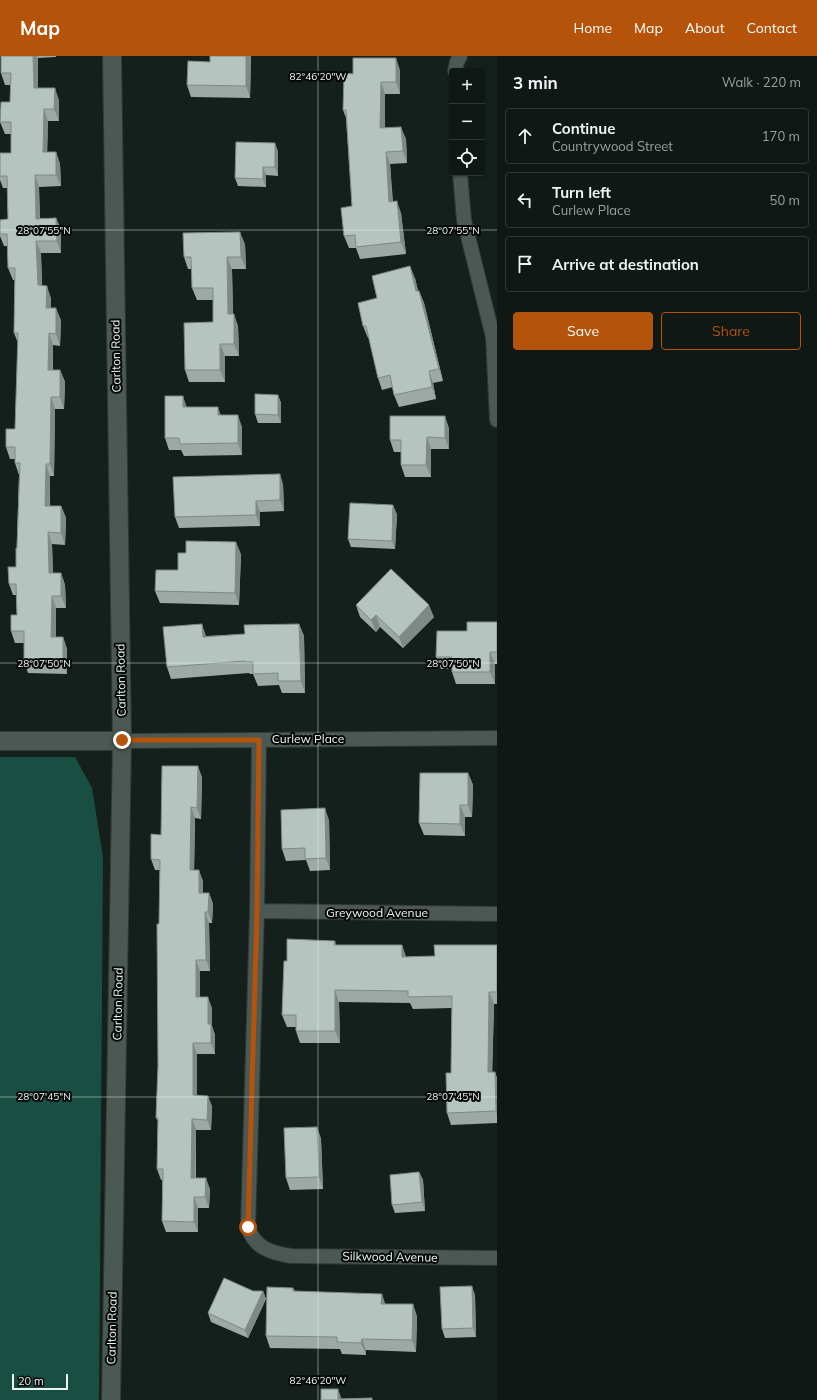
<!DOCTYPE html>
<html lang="en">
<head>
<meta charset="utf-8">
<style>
  :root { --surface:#101816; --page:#1e2523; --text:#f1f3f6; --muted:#9ca0a1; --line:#303735; --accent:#b45309 }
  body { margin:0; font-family:Mulish,sans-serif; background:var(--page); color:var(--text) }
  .controls { position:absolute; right:12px; top:12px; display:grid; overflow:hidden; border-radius:4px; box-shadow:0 1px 3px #0004 }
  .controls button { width:36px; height:36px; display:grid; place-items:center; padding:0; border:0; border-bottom:1px solid var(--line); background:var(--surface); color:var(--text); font:20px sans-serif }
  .scale { position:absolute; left:12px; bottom:10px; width:56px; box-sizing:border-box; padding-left:4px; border:2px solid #ecf4f1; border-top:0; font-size:11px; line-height:14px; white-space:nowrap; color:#ecf4f1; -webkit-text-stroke:3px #050907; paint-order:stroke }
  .stop { position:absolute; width:12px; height:12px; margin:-9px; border:3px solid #b45309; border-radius:50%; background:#fff }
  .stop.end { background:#b45309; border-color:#fff; box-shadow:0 1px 4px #0008 }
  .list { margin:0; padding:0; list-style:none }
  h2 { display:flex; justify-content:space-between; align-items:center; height:52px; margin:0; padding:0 16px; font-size:17px }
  h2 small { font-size:13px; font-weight:400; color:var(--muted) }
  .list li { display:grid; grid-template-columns:26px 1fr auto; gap:12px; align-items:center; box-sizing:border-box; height:56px; margin:0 8px 8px; padding:0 8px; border:1px solid var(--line); border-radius:4px }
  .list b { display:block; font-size:15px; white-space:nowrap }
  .list p { margin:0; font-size:13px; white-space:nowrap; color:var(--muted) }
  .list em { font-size:13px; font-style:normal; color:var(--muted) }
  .actions { display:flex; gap:8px; padding:12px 16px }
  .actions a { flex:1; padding:9px 0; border:1px solid var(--accent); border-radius:4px; text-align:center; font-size:14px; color:var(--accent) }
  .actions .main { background:var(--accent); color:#fff }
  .icon { flex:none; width:22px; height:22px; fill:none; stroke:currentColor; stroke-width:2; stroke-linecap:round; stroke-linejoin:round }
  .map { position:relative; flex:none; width:497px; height:1344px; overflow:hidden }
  header { display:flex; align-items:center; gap:24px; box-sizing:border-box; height:56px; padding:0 20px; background:var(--accent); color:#fff }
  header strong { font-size:19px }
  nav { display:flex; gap:22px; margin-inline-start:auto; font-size:14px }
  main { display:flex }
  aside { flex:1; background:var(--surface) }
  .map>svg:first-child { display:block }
  .forest { fill:#194f42 }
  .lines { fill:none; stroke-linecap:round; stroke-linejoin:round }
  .minor-casing { stroke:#313936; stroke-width:16 }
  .tertiary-casing { stroke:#313936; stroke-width:20 }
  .minor { stroke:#4c5854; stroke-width:14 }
  .tertiary { stroke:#4c5854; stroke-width:18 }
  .wall { fill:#9ca9a4 }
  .shaded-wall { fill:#7f8986 }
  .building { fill:#b5c4bf; stroke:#7f8986 }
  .route { stroke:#b45309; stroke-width:5 }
  .ticks { fill:none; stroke:#ecf4f1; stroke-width:1; stroke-opacity:0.45 }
  .labels { text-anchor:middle; stroke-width:4; stroke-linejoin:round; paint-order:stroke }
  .street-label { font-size:12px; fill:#ecf4f1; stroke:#050907 }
  .ticks-label { font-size:10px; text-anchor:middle; fill:#ecf4f1; stroke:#050907; stroke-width:4; stroke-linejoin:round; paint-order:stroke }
</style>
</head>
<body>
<header>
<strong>Map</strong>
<nav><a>Home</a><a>Map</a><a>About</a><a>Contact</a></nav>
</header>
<main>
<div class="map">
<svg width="497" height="1344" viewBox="0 0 497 1344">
  <rect width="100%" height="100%" fill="#15201d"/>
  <path class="forest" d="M 0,701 L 75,701 L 92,732 L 93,738 L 103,801 L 99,1344 L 0,1344 Z"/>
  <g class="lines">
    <g class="minor-casing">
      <path id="minor" d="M 455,15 L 457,6 L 460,0
        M 460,117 L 464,164 L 493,281 L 497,364
        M 259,684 L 257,855 L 248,1171 C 254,1192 272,1197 291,1200 L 497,1202
        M 122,685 L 497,682
        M 257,855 L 497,858"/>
    </g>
    <g class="tertiary-casing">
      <path id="tertiary" d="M 0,685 L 122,685
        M 111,1344 L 122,685 L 112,0"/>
    </g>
    <use href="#minor" class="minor"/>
    <use href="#tertiary" class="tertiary"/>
  </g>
  <path class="wall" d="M 1,0 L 56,0 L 56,1 L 38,2 L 38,32 L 59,44 L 59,65 L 48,65 L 47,96 L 56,96 L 60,108 L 61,130 L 39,131 L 40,162 L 56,162 L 61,174 L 61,197 L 41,197 L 42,229 L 51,242 L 51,252 L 61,264 L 60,290 L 53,289 L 53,314 L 60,314 L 65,326 L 64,353 L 55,353 L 54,420 L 50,420 L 50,450 L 61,450 L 66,462 L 65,489 L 52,488 L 53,517 L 61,517 L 65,529 L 66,552 L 56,552 L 56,581 L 63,581 L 67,593 L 67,618 L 28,617 L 24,605 L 24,587 L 15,587 L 11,575 L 17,559 L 16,539 L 13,539 L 9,528 L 16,511 L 19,419 L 15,407 L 15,403 L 10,403 L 6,391 L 15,373 L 18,287 L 14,277 L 15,224 L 13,224 L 8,212 L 8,190 L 4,190 L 0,180 L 0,164 L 8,163 L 7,132 L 3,132 L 0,124 L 0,97 L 11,97 L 11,78 L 5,78 L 0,66 L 10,46 L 10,29 L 5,29 L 1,17 Z
    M 251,0 L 250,42 L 191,41 L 187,29 Z
    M 400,14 L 400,38 L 385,38 L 385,72 L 406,83 L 407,107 L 390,108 L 393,146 L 401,157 L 406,198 L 360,203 L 356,192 L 349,192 L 344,180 L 352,150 L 346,62 L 343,54 L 353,18 Z
    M 278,95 L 278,120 L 266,119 L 266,131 L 238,130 L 235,122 Z
    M 245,188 L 246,213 L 232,213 L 233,258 L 238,270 L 239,300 L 225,300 L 225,326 L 189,326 L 185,314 L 213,266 L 213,244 L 197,244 L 192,232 L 192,213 L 188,213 L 184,201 Z
    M 415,222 L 418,235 L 419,235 L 424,247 L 443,325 L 433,327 L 436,343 L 399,351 L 394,339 L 393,331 L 382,334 L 378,322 L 369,282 L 368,282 L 363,270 L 377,242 Z
    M 278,339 L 281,347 L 281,367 L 258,367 L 255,358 Z
    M 187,351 L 221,359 L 242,371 L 242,399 L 184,400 L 181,394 L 169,394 L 165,382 Z
    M 449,372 L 449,393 L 431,393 L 431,421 L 405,421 L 401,409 L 401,396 L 394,396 L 390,384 Z
    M 283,428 L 284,455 L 260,456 L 260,470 L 179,472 L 175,461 Z
    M 397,458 L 395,493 L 351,491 L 348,483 Z
    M 186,497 L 241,498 L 239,549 L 160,547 L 155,535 L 178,514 Z
    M 356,549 L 434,561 L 403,592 L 380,571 L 376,576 L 360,561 Z
    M 497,566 L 497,608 L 495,608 L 495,628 L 456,628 L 452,616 L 452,613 L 441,613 L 436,601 L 467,575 Z
    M 299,568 L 304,580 L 305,637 L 282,637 L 279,629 L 258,630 L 253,618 L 250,618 L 249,617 L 171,623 L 167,611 L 206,580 L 245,578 Z
    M 468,717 L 473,729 L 472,761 L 465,761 L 465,780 L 424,779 L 419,767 Z
    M 202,721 L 201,763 L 195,762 L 194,814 L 203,825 L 203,837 L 209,837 L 213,848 L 212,867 L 209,867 L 210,915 L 200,915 L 200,941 L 212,952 L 212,970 L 215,979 L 215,998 L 197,998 L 197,1039 L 212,1050 L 211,1074 L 196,1074 L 196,1122 L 210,1133 L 209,1152 L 198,1152 L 198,1176 L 166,1176 L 162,1165 L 162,1124 L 161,1124 L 157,1113 L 158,1065 L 156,1062 L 158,1010 L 159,868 L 160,814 L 155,814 L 151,803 L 161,779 Z
    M 329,764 L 330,814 L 310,815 L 306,804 L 286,805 L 282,793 Z
    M 335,885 L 336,889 L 402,889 L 406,901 L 435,900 L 497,889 L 497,948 L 494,948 L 492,1016 L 495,1016 L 497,1022 L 497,1067 L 451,1069 L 447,1057 L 451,1017 L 452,952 L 413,953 L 410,947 L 339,946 L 340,987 L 300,987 L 296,975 L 296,971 L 287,971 L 282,959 Z
    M 317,1071 L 321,1083 L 323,1133 L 290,1134 L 286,1122 Z
    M 419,1116 L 423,1124 L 425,1155 L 395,1157 L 392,1149 Z
    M 293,1232 L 295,1235 L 385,1248 L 417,1260 L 416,1296 L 366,1294 L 366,1299 L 342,1298 L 340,1293 L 270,1292 L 266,1280 Z
    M 253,1235 L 263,1235 L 266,1243 L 248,1282 L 211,1266 L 208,1257 Z
    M 475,1239 L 476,1281 L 445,1282 L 442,1273 Z"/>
  <path class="shaded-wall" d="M 33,0 L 37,0 L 38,2 L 38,43 L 34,32 Z
    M 246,0 L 251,0 L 250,42 L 246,30 Z
    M 396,2 L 400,14 L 400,38 L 396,26 Z
    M 381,26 L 385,38 L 385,84 L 380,72 Z
    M 55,32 L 59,44 L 59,65 L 54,53 Z
    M 44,53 L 48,65 L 47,108 L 43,96 Z
    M 401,71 L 406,83 L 407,107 L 403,95 Z
    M 275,87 L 278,95 L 278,120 L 275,111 Z
    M 56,96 L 60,108 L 61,130 L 56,119 Z
    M 386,96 L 390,108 L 393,158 L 389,146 Z
    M 263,111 L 266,119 L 266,131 L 263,123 Z
    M 35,119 L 39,131 L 40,175 L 36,163 Z
    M 397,145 L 401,157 L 406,198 L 401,186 Z
    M 56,162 L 61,174 L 61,197 L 57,185 Z
    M 240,176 L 245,188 L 246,213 L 241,201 Z
    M 36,185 L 41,197 L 42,241 L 38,229 Z
    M 227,201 L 232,213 L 233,270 L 228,258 Z
    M 410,210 L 415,222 L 421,247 L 416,235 Z
    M 47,230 L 51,242 L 51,264 L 46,252 Z
    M 419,235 L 424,247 L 443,325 L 439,313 Z
    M 56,252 L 61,264 L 60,290 L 56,278 Z
    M 234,258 L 238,270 L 239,300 L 234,288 Z
    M 49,277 L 53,289 L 52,326 L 48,314 Z
    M 220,288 L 225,300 L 225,326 L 220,314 Z
    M 60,314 L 65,326 L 64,353 L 60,341 Z
    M 429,315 L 433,327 L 436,343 L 432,331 Z
    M 278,339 L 281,347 L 281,367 L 278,359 Z
    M 183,340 L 187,352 L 183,351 Z
    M 51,341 L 55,353 L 54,420 L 50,408 Z
    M 218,351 L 222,363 L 218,359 Z
    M 238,359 L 242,371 L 242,399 L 238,387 Z
    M 445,360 L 449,372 L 449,393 L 445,382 Z
    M 427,381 L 431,393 L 431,421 L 426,409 Z
    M 46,408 L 50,420 L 49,462 L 45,450 Z
    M 280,418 L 283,428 L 284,455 L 280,444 Z
    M 256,445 L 260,456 L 260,470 L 256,459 Z
    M 393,449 L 397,458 L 395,493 L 392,485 Z
    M 61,450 L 66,462 L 65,489 L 61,477 Z
    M 48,476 L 52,488 L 53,529 L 49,517 Z
    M 236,486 L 241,498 L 239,549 L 235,537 Z
    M 61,517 L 65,529 L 66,552 L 61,540 Z
    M 52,540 L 56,552 L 56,593 L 51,581 Z
    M 429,549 L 434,561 L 403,592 L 399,581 Z
    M 376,559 L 380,571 L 376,576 L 371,564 Z
    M 202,568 L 206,580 L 203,581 Z
    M 299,568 L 304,580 L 305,637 L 301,625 Z
    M 63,581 L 67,593 L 67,618 L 63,606 Z
    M 490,596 L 495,608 L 495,628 L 490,616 Z
    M 198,710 L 202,721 L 201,763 L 197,752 Z
    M 468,717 L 473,729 L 472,761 L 468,749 Z
    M 460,749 L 465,761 L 465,780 L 460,768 Z
    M 191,751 L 195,762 L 194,825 L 190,814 Z
    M 325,752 L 329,764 L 330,814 L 326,802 Z
    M 199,814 L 203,825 L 203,848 L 199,837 Z
    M 209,837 L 213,848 L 212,867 L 208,856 Z
    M 205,856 L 209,867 L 210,915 L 206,904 Z
    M 402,889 L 406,901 L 402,901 Z
    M 196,904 L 200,915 L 200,952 L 196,941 Z
    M 335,934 L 339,946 L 340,987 L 335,975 Z
    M 489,936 L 494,948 L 492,1028 L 488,1016 Z
    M 208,941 L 212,952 L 212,970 L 215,979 L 215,998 L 211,987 L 208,968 Z
    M 193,987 L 197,998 L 197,1050 L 193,1039 Z
    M 495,1016 L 497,1022 L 497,1059 L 496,1055 Z
    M 208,1040 L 212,1050 L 211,1074 L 207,1064 Z
    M 192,1063 L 196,1074 L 195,1133 L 191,1122 Z
    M 317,1071 L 321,1083 L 323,1133 L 319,1121 Z
    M 419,1116 L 423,1124 L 425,1155 L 422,1146 Z
    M 206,1122 L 210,1133 L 209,1152 L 205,1141 Z
    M 194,1141 L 198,1152 L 198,1176 L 194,1166 Z
    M 472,1230 L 475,1239 L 476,1281 L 473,1272 Z
    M 263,1235 L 266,1243 L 248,1282 L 245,1274 Z
    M 382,1238 L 386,1250 L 381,1248 Z
    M 413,1248 L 417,1260 L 416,1296 L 412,1284 Z
    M 362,1283 L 366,1294 L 366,1299 L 361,1287 Z
    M 338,1333 L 342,1344 L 338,1343 Z"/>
  <path class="building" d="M 1,0 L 33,0 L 34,32 L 55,32 L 54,53 L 44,53 L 43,96 L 56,96 L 56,119 L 35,119 L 36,163 L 56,162 L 57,185 L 36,185 L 38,229 L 47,230 L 46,252 L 56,252 L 56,278 L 49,277 L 48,314 L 60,314 L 60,341 L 51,341 L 50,408 L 46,408 L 45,450 L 61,450 L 61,477 L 48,476 L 49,517 L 61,517 L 61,540 L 52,540 L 51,581 L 63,581 L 63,606 L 24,605 L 24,575 L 11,575 L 11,559 L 17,559 L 16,528 L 9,528 L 8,511 L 16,511 L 16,492 L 17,492 L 20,407 L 15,407 L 15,391 L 6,391 L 6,373 L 15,373 L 18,277 L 14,277 L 15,212 L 8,212 L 7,178 L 0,178 L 0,164 L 8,163 L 7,120 L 0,120 L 0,97 L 11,97 L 11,66 L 0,66 L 1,46 L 10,46 L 11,17 L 1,17 Z
    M 210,0 L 246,0 L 246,30 L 187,29 L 188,5 L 210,6 Z
    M 353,2 L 396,2 L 396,26 L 381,26 L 380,72 L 401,71 L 403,95 L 386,96 L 389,146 L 397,145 L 401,186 L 356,191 L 355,179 L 344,180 L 341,152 L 352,150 L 346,54 L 343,54 L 344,17 L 353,18 Z
    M 236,86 L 275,87 L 275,111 L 263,111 L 263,123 L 235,122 Z
    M 240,176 L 241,201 L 227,201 L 228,258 L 234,258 L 234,288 L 220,288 L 220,314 L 185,314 L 184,267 L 213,266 L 213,232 L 192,232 L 191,201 L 184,201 L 183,177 Z
    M 410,210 L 416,235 L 419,235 L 439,313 L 429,315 L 432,331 L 394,339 L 390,319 L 378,322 L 366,270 L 363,270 L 358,247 L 377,242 L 372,220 Z
    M 255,338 L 278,339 L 278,359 L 255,358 Z
    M 165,340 L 183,340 L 183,351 L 218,351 L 218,359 L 238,359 L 238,387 L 180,388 L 179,382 L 165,382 Z
    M 390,360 L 445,360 L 445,382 L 427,381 L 426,409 L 401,409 L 401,384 L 390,384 Z
    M 280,418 L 280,444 L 256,445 L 256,459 L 175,461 L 173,421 Z
    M 350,447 L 393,449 L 392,485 L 348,483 Z
    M 186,485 L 236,486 L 235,537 L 155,535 L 156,514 L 178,514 L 178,497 L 186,497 Z
    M 391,513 L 429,549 L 399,581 L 376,559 L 371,564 L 356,549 Z
    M 467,566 L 497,566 L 497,596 L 490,596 L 490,616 L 452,616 L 452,601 L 436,601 L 437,575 L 467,575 Z
    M 202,568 L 203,581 L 245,578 L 244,569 L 299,568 L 301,625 L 278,625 L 278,617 L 253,618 L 253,606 L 245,606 L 245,605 L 167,611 L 163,571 Z
    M 162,710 L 198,710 L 197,752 L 191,751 L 190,814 L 199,814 L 199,837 L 209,837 L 208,856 L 205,856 L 206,904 L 196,904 L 196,941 L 208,941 L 208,968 L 211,968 L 211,987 L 193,987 L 193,1039 L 208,1040 L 207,1064 L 192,1063 L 191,1122 L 206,1122 L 205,1141 L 194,1141 L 194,1166 L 162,1165 L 163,1113 L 157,1113 L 158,1062 L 156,1062 L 158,1010 L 157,868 L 159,868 L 160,804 L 151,803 L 151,778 L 161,779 Z
    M 420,717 L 468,717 L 468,749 L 460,749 L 460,768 L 419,767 Z
    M 325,752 L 326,802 L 305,803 L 305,792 L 282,793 L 281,754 Z
    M 287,883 L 335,885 L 334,889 L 402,889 L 402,901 L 435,900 L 434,889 L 497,889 L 497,936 L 489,936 L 488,1016 L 495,1016 L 496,1055 L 447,1057 L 446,1017 L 451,1017 L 452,940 L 408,941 L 408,935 L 335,934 L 335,975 L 296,975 L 296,959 L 282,959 L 284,905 L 287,905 Z
    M 317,1071 L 319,1121 L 286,1122 L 284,1072 Z
    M 419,1116 L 422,1146 L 392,1149 L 390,1119 Z
    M 224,1222 L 253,1235 L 263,1235 L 245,1274 L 208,1257 Z
    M 472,1230 L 473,1272 L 442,1273 L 440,1231 Z
    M 267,1231 L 293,1232 L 293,1235 L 382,1238 L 381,1248 L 413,1248 L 412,1284 L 362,1283 L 361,1287 L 337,1286 L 337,1281 L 266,1280 Z
    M 321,1333 L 338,1333 L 338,1343 L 372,1342 L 372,1344 L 321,1344 Z"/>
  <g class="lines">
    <path class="route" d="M 122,684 L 259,684 L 257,856 L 248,1171"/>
  </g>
  <path class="ticks" d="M 318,0 L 318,1344M 0,174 L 497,174M 0,607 L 497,607M 0,1041 L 497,1041"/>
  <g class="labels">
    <g class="street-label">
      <text transform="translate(116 300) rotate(-91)" y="4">Carlton Road</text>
      <text transform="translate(121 624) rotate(-91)" y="4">Carlton Road</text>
      <text x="308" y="687">Curlew Place</text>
      <text x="377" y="861">Greywood Avenue</text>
      <text transform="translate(118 948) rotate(-89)" y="4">Carlton Road</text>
      <text transform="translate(390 1201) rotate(1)" y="4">Silkwood Avenue</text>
      <text transform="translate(112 1272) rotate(-89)" y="4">Carlton Road</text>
    </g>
  </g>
  <g class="ticks-label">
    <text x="318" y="24">82°46'20"W</text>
    <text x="44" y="178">28°07'55"N</text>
    <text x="453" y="178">28°07'55"N</text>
    <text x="44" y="611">28°07'50"N</text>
    <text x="453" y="611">28°07'50"N</text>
    <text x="44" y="1044">28°07'45"N</text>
    <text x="453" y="1044">28°07'45"N</text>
    <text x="318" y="1328">82°46'20"W</text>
  </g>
</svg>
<div class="controls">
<button>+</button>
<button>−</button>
<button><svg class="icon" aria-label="locate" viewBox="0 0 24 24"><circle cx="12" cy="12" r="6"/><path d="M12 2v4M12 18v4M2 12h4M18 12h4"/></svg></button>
</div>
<div class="scale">20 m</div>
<div class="stop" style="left:248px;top:1171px"></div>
<div class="stop end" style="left:122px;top:684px"></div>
</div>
<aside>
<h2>3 min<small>Walk · 220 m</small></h2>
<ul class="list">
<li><svg class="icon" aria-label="ahead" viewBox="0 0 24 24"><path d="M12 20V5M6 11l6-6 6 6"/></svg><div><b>Continue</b><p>Countrywood Street</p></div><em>170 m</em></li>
<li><svg class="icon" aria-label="left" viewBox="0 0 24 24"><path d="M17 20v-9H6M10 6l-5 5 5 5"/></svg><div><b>Turn left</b><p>Curlew Place</p></div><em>50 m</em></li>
<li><svg class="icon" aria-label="arrive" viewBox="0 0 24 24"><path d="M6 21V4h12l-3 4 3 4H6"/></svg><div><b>Arrive at destination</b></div></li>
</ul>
<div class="actions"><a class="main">Save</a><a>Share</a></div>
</aside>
</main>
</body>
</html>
